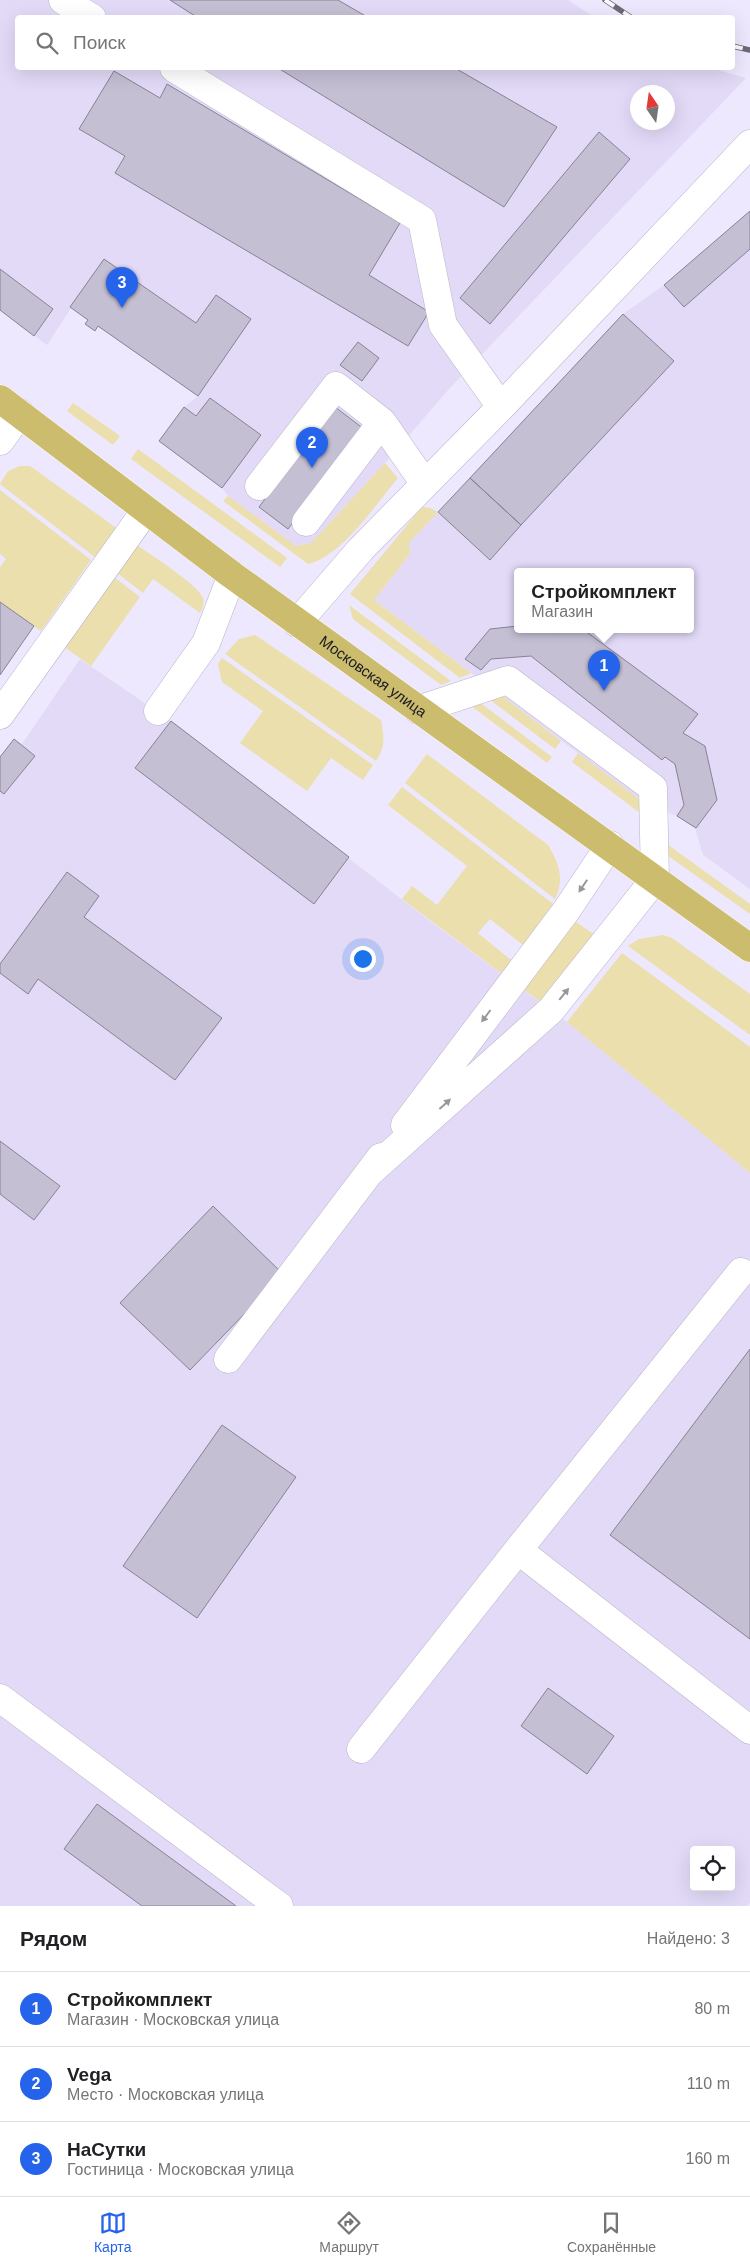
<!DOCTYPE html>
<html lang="ru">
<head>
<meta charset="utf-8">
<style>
  :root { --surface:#fff; --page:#f2f2f2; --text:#202124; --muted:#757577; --line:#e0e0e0; --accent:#2563eb }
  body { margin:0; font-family:Helvetica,sans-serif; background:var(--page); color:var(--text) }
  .controls { position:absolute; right:15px; bottom:15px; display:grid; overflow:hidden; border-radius:5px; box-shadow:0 5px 20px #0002 }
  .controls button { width:45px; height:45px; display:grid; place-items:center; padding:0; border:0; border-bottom:1px solid var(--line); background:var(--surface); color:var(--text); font:25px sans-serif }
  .compass { position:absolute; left:630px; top:85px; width:45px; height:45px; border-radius:50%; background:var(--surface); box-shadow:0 5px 20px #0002; rotate:347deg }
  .you { position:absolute; left:362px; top:958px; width:18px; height:18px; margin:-12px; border:4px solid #fff; border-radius:50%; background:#1a73e8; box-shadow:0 0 0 8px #1a73e833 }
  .badge { display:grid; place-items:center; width:32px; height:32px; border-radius:50%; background:var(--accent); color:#fff; font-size:16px; font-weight:700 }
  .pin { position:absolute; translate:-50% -41px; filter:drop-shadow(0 1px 2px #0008) }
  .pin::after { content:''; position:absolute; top:26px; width:18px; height:15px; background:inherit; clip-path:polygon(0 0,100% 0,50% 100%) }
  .popup { position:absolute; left:514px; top:568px; width:180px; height:65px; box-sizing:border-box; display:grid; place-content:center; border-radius:5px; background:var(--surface); filter:drop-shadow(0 1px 4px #0005); font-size:16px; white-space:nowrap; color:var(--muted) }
  .popup b { font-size:19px; color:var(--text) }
  .popup::after { content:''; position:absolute; left:50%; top:100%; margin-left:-10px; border:10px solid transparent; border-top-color:var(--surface) }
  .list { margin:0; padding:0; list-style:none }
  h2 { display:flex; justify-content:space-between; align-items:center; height:65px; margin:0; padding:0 20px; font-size:21px }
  h2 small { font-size:16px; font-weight:400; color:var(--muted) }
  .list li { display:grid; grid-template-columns:32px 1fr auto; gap:15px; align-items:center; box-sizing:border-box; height:75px; padding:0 20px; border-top:1px solid var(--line) }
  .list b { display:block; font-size:19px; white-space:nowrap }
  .list p { margin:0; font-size:16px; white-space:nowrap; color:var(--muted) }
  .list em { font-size:16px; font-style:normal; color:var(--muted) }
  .icon { flex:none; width:28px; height:28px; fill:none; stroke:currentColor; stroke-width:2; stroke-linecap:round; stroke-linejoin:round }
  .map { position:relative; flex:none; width:750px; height:1906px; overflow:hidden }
  .search { position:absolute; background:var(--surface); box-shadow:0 5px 20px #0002; left:15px; right:15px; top:15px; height:55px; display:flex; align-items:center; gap:12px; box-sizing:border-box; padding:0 18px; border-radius:5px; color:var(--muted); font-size:19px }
  .sheet { height:290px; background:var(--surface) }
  nav { display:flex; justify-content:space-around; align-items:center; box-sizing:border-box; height:70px; border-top:1px solid var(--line); background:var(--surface); font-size:14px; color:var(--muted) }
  nav a { display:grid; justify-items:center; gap:2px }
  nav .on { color:var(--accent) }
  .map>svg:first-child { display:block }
  .built { fill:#e2daf7; fill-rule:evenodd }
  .green { fill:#eadfad }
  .building { fill:#c5bfd4; stroke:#878295 }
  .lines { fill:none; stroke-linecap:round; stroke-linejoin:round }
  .minor-casing { stroke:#b9b4c8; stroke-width:29 }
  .major-casing { stroke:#fff; stroke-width:29 }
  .minor { stroke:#fff; stroke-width:28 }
  .major { stroke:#cbbc6e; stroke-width:28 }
  .rail-casing { stroke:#6d6a77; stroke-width:5.5 }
  .rail { stroke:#f9f8fc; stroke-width:4; stroke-dasharray:11; stroke-linecap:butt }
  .oneway { fill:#98979b }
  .labels { text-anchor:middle; stroke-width:4; stroke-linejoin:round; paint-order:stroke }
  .street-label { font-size:15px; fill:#1a1820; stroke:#f9f8fc }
</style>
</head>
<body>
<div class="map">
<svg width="750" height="1906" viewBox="0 0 750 1906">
  <rect width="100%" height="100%" fill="#ede8fd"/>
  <path class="built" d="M 0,0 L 568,0 L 594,17 L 18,18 L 18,68 L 710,68 L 746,78 L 449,389 L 385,463 L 311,543 L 296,546 L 228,496 L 222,488 L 159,441 L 184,407 L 198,396 L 71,308 L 47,345 L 0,310 ZM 638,92 L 668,92 L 668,122 L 638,122 Z
    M 750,211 L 750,889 L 703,855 L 695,828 L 677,816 L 647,805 L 374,600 L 410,554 L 409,543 L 623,314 L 664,285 ZM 518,572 L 690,572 L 690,630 L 518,630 Z
    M 80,659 L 171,721 L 426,918 L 567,1022 L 750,1173 L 750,1903 L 747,1906 L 0,1906 L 0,757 L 14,739 L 22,744 ZM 694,1850 L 731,1850 L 731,1887 L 694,1887 Z"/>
  <path class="green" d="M 73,403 L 120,436 L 113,445 L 67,411 Z
    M 138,449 L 287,558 L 280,567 L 131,459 Z
    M 385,463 L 398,478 C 376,504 341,557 308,564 L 223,501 L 228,496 L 296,546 L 311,543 Z
    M 20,466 L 30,466 L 122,532 L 100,561 L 0,484 L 8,471 Z
    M 0,490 L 91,560 L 41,631 L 0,602 L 0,567 L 6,559 L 0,554 Z
    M 422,507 L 430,508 L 438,512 L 409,543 L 410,554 L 374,600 L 471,673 L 460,678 L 350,594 Z
    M 133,542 C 147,553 198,584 203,598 C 205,604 202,608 200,613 L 153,579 L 143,593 L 113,570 Z
    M 110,574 L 140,597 L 91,666 L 60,644 Z
    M 349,605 L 451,681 L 441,685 L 353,619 Z
    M 255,635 L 381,720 C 384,737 386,746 376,761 L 225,654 L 239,639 Z
    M 222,658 L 373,765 L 363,780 L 331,758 L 307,791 L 240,743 L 263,711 L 222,682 L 218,664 Z
    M 493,689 L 561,741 L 555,749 L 481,693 Z
    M 471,696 L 552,757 L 547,763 L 470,705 Z
    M 578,753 L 647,805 L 648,819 L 572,762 Z
    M 427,754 L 548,845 C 559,864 565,878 555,899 L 405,783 Z
    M 402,787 L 553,904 L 523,945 L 490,919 L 478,933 L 511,960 L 501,973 L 402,899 L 412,886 L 437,905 L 467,866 L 388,805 Z
    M 664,842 L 750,904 L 750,914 L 664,853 Z
    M 576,922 L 595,935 L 542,1003 L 523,989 Z
    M 663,935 L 672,938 L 750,994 L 750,1035 L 628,946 L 639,939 Z
    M 622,953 L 750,1047 L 750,1173 L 567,1022 Z"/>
  <path class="building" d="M 170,0 L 338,0 L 369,18 L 198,18 Z
    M 278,68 L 455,68 L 557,127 L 504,207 Z
    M 114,71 L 160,98 L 167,84 L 400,223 L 369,275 L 429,312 L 408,346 L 115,173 L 125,156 L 79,129 Z
    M 599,132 L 630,159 L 490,324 L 460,298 Z
    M 750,211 L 750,249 L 684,307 L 664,285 Z
    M 104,259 L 196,323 L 216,295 L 251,319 L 198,396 L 98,326 L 95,331 L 85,324 L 88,320 L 70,307 Z
    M 0,269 L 53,309 L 34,336 L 0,310 Z
    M 623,314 L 674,361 L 521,525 L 470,478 Z
    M 358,342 L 379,358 L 362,381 L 340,365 Z
    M 210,398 L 261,435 L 222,488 L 159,441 L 184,407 L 196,416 Z
    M 335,407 L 364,429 L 288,529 L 259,507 Z
    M 470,478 L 521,525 L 490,560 L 438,512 Z
    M 0,602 L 34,626 L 0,675 Z
    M 518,626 L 518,630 L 553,630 L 557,633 L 560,630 L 584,630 L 698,714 L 683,733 L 705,746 L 717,800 L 696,828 L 677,816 L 684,805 L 675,764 L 665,757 L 662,760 L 531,656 L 491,659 L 481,670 L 465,659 L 490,629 Z
    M 171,721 L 349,857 L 314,904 L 135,768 Z
    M 14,739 L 35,756 L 4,794 L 0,791 L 0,757 Z
    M 67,872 L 99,896 L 84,917 L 222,1018 L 175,1080 L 38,979 L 28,994 L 0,973 L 0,964 Z
    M 0,1141 L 60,1186 L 34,1220 L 0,1194 Z
    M 213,1206 L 283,1274 L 190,1370 L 120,1303 Z
    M 750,1349 L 750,1639 L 610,1535 Z
    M 222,1425 L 296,1477 L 197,1618 L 123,1566 Z
    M 548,1688 L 614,1736 L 587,1774 L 521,1726 Z
    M 97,1804 L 236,1906 L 142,1906 L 64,1849 Z"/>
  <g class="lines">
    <g class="minor-casing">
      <path id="minor" d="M 63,0 L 92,18
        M 174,68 L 422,220 L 443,325 L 501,407
        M 382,422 L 425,484
        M 0,441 L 20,413
        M 259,486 L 336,386 L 382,422 L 306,522
        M 297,623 L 361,549 L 501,407 L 750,144
        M 158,711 L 206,643 L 232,575
        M 0,715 L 146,510
        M 405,1125 L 566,911 L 610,845
        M 370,1172 L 551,1010 L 655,879 L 653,788 L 508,680 L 418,710
        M 741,1272 L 518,1550 L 750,1730
        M 228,1359 L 381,1157
        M 0,1698 L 279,1906
        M 361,1749 L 518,1550"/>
    </g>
    <g class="major-casing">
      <g id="major">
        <path id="s1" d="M 0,399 L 232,575 L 750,948"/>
      </g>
    </g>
    <use href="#minor" class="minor"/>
    <use href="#major" class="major"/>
    <g class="rail-casing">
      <path id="rail" d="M 605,0 L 632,18
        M 732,46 L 750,50"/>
    </g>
    <use href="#rail" class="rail"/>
  </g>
  <defs><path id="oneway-solid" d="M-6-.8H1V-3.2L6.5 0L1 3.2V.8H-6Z" transform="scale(1.25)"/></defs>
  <g class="oneway">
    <use href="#oneway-solid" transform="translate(583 886) rotate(124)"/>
    <use href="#oneway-solid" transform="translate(564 994) rotate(-51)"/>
    <use href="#oneway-solid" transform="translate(486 1016) rotate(127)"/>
    <use href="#oneway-solid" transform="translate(445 1104) rotate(-42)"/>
  </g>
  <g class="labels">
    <g class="street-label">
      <text dy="5" stroke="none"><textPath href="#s1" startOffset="465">Московская улица</textPath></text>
    </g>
  </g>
</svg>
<div class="controls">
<button><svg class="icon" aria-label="locate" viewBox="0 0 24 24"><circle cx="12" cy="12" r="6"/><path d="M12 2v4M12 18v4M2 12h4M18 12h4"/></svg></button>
</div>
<svg class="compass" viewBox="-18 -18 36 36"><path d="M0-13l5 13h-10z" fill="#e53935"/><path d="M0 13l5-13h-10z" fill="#757577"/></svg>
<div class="you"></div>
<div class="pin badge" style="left:604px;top:691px">1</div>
<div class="popup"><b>Стройкомплект</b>Магазин</div>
<div class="pin badge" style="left:312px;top:468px">2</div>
<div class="pin badge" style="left:122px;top:308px">3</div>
<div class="search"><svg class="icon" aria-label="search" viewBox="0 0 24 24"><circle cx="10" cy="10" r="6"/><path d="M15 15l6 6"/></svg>Поиск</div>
</div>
<section class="sheet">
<h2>Рядом<small>Найдено: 3</small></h2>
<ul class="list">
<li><span class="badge">1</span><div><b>Стройкомплект</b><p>Магазин · Московская улица</p></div><em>80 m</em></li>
<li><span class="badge">2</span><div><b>Vega</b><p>Место · Московская улица</p></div><em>110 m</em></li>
<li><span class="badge">3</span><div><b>НаСутки</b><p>Гостиница · Московская улица</p></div><em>160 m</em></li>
</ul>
</section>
<nav>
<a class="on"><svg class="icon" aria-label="map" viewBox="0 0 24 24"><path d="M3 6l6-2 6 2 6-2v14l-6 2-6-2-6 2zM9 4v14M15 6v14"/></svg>Карта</a>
<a><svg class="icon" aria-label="directions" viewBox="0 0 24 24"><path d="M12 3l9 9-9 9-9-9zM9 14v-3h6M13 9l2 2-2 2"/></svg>Маршрут</a>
<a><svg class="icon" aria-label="saved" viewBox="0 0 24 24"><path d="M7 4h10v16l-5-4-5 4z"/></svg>Сохранённые</a>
</nav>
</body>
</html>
